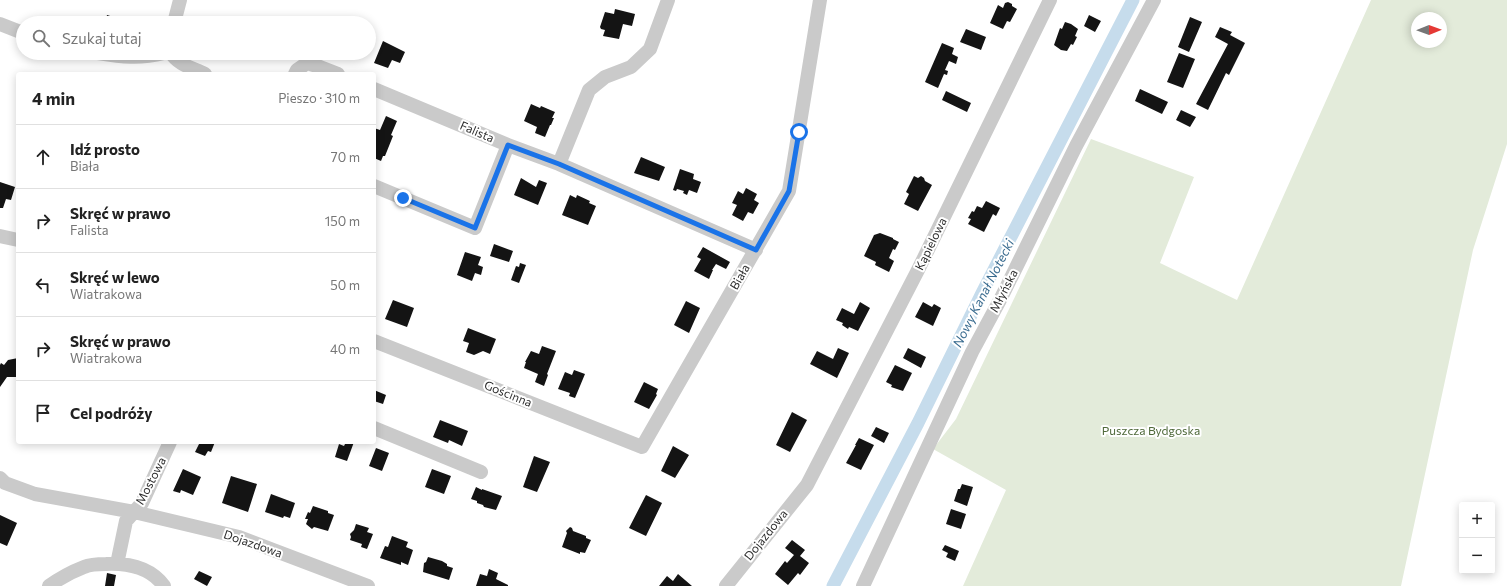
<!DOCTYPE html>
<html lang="pl">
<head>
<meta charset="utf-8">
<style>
  :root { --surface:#fff; --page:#f2f2f2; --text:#222; --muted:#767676; --line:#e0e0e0 }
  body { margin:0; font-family:Commissioner,sans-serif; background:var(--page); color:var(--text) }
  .controls { position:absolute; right:12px; bottom:12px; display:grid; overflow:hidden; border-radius:4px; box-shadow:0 2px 10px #0003 }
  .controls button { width:36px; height:36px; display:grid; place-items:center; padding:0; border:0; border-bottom:1px solid var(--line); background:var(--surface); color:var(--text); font:20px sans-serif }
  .compass { position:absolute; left:1411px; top:12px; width:36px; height:36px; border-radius:50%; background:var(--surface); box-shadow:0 2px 10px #0003; rotate:89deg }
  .stop { position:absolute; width:12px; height:12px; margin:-9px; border:3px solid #1a73e8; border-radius:50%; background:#fff }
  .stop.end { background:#1a73e8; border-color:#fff; box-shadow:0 1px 4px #0008 }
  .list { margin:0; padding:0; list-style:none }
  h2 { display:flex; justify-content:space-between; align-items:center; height:52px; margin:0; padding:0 16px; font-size:17px }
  h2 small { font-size:13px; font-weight:400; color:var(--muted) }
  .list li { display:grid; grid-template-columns:26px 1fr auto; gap:12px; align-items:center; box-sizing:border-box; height:64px; padding:0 16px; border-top:1px solid var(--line) }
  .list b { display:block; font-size:15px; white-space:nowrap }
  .list p { margin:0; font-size:13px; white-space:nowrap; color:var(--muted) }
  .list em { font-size:13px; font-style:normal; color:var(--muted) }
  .icon { flex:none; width:22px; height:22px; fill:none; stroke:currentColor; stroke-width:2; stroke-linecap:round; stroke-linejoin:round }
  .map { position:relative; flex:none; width:1507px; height:586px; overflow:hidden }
  .search { position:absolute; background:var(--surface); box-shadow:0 2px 10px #0003; left:16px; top:16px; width:360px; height:44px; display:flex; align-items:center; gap:10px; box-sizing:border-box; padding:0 14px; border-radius:22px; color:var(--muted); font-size:15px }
  .panel { position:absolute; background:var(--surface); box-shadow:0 2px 10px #0003; left:16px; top:72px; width:360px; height:372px; border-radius:4px }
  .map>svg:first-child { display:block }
  .green { fill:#e3ebda; fill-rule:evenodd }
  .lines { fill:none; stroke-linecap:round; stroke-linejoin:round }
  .canal { stroke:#c6dcec; stroke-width:13 }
  .building { fill:#141414 }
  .minor { stroke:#cacaca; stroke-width:14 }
  .route { stroke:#1a73e8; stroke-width:5 }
  .labels { text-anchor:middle; stroke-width:4; stroke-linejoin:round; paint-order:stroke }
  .street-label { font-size:12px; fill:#2d2d2d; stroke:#fff }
  .park-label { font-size:12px; fill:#4f693a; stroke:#fff }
  .water-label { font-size:13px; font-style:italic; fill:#3a6c90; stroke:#fff }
</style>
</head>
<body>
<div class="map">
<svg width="1507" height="586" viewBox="0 0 1507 586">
  <rect width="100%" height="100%" fill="#fff"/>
  <path class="green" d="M 1371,0 L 1507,0 L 1507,144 L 1473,250 L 1401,586 L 963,586 L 1006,490 L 933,449 L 956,419 L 1091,139 L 1194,177 L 1160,263 L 1237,300 ZM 1417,18 L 1441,18 L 1441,42 L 1417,42 Z"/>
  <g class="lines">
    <path class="canal" d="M 833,586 L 918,423 L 982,293 L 1133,0"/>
  </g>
  <path class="building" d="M 1008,2 L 1012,4 L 1012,6 L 1017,9 L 1010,22 L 1007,21 L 1003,29 L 990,23 L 998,5 L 1003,8 L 1005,3 Z
    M 615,9 L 635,14 L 632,26 L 623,24 L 619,39 L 603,36 L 605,30 L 601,29 L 600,27 L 605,12 L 614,14 Z
    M 107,15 L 123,20 L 122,23 L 105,23 Z
    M 1089,15 L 1101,21 L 1095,32 L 1084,26 Z
    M 1190,17 L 1202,22 L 1189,52 L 1178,47 Z
    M 1065,22 L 1071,24 L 1078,29 L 1075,36 L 1077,37 L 1073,45 L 1071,44 L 1067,51 L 1061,50 L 1054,45 L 1060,28 L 1062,29 Z
    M 1220,27 L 1232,32 L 1230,35 L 1245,43 L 1229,75 L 1226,73 L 1208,110 L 1196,104 L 1228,44 L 1215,37 Z
    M 966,29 L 986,37 L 981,50 L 960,42 Z
    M 383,41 L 405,52 L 400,63 L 392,60 L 388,68 L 374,63 Z
    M 942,43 L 954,48 L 952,54 L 958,57 L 956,64 L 949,61 L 945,70 L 948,71 L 947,75 L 944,74 L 938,88 L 925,82 Z
    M 1179,53 L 1195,59 L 1183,88 L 1167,82 Z
    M 1140,89 L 1168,102 L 1162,114 L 1135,101 Z
    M 946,91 L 971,103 L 967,112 L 942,100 Z
    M 531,104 L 540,108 L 541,106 L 555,112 L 552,118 L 554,118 L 551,125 L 550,125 L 545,137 L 535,133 L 537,127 L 524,121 Z
    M 1181,110 L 1196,117 L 1190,127 L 1176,120 Z
    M 386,116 L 397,121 L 391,135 L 393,136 L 385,156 L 383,156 L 381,161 L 374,158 L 374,128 L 380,130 Z
    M 641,157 L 665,167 L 659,181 L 634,173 Z
    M 680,169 L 694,174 L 693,179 L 701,182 L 697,193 L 689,190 L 687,195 L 683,193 L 684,191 L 677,189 L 676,191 L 673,190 Z
    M 914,176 L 918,178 L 921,176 L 924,178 L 925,181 L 932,185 L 918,211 L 904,204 L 909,194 L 906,192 Z
    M 521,178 L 536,187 L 539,180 L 547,183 L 538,205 L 514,195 Z
    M 0,182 L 15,187 L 11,200 L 6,199 L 3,208 L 0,208 Z
    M 746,188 L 757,194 L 754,200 L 759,203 L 753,214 L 748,212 L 743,221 L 732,215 L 737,205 L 732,203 L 738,191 L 743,194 Z
    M 570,195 L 576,198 L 577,195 L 590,201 L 589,203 L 596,206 L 588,225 L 562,215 Z
    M 986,201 L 1000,208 L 996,216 L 993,214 L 984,232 L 968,224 L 971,219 L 968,218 L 972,211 L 974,212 L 977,206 L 982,208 Z
    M 880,233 L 893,238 L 893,239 L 899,242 L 895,250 L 893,249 L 889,258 L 894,261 L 889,272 L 875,265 L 876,262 L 864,256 L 874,235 Z
    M 494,244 L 513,251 L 509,262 L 490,256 Z
    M 703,247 L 730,262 L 726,269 L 716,264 L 712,270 L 713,270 L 709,279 L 694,271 L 701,259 L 697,257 Z
    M 465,252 L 481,257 L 478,265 L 483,267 L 481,275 L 475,273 L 472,281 L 457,275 Z
    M 520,263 L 526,265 L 519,283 L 511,280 L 516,266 L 519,267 Z
    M 393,300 L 414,308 L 407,327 L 385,319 Z
    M 686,301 L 700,308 L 689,333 L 674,325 Z
    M 860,302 L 870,308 L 858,331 L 849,327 L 848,329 L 842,325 L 843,323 L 836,320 L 842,308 L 854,314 Z
    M 923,302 L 932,307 L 934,304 L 941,308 L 933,326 L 915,317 Z
    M 468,328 L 496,339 L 490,354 L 483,351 L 474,355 L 466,352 L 469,343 L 463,341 Z
    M 542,346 L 556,351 L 547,374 L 548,375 L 544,386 L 535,382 L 538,374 L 524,368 L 526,362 L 525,362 L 531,351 L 539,354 Z
    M 838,348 L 849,353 L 837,378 L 810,364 L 817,351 L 833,359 Z
    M 908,348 L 926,357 L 921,368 L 903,358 Z
    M 18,358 L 18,377 L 7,377 L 0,387 L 0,365 L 1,363 L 4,365 L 8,360 Z
    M 895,365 L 912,373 L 903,391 L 891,387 L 892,385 L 886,382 Z
    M 574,370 L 585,374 L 575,398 L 569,396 L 570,393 L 558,389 L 565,372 L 572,375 Z
    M 644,382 L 658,389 L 656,394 L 657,395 L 649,409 L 634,402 Z
    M 374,390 L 386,395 L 383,404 L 374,401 Z
    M 792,412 L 807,420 L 790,452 L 776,445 Z
    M 440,420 L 468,431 L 462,446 L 449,440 L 448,443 L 433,437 Z
    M 876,427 L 889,433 L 884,443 L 871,436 Z
    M 859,438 L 874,445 L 861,470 L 846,463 L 856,445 L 855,445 Z
    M 200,442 L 215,442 L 211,452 L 208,451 L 205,456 L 195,452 Z
    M 346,442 L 354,442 L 347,461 L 335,457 L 339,444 L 344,446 Z
    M 673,446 L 689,455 L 675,478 L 661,471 Z
    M 376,448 L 389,453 L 382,471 L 369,466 Z
    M 534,456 L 550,462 L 537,492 L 523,487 Z
    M 183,469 L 201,477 L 193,495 L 181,490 L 180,493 L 173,491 Z
    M 432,469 L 451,476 L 444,494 L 425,487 Z
    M 231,476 L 257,484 L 248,512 L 222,503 Z
    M 962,484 L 973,487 L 967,506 L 954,501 L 958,489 L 960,489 Z
    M 476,487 L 482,490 L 482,489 L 502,496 L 496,510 L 484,507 L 483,505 L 477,503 L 477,501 L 471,499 Z
    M 271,494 L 295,503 L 290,518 L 284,516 L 283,518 L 265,512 Z
    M 646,495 L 662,503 L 646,536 L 629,528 Z
    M 313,506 L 328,511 L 328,513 L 334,515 L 328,531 L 314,527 L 312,529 L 306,524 L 308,519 L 305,519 L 308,512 L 310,513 Z
    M 951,509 L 966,514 L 961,529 L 946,524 Z
    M 0,515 L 17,523 L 7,546 L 0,543 Z
    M 356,524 L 369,528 L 367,532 L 373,534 L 367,549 L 361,547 L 362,544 L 350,540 L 351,537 L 350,534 L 354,530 Z
    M 570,527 L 572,528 L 573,531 L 586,536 L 586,538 L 591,540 L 585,553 L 580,552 L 580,554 L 562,547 L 567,533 L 566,531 Z
    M 392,536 L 408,542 L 406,547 L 413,550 L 408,565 L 401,562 L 401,565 L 380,558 L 385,546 L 388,547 Z
    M 792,540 L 805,550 L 800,556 L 809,563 L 800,575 L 798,573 L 788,585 L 775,574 L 785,561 L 787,563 L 794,555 L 785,548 Z
    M 945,545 L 959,551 L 955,561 L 946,557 L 948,553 L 942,550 Z
    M 428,557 L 442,561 L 447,564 L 447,566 L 453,568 L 449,580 L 423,572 L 424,563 L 426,562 Z
    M 489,569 L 498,573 L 496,579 L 508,585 L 508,586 L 476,586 L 480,574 L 487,576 Z
    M 199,571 L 212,577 L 207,586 L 194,579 Z
    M 107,573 L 116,575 L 114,586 L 105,586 Z
    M 678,574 L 692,586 L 659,586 L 667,576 L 673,581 Z"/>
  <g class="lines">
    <path class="minor" d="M 174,23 L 180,0
      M 0,24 L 23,33
      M 98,53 C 122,57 140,59 164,53
      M 171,53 C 178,65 193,68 205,74
      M 295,74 L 297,70 L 307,63 L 320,67 L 338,74
      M 374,89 L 508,145 L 559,164 L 756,250
      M 559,164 L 589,90 L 605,77 L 631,67 L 650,49 L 668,0
      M 374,186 L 475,228 L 508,145
      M 0,236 L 18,240
      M 374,341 L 642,447 L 789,191 L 820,0
      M 374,428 L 481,472
      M 0,478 L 5,483 L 35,494 L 134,512 L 239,537 L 368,586
      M 117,564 L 126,521 L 142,503 L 170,442
      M 49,586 C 60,578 71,572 84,567 C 91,564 98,564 106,564 C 128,563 150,567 164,586
      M 726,586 L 807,485 L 918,270 L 1050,0
      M 863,586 L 972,352 L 1000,300 L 1076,146 L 1154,0"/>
  </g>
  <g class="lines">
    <path class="route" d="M 403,198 L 475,228 L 508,145 L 559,164 L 756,250 L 789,191 L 799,132"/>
  </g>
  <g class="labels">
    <g class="street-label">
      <text transform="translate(477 132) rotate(23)" y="4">Falista</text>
      <text transform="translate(931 244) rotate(-64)" y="4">Kąpielowa</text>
      <text transform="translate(740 277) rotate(-60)" y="4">Biała</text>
      <text transform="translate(1004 291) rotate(-63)" y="4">Młyńska</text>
      <text transform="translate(508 394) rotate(22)" y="4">Gościnna</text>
      <text transform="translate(151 481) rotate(-63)" y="4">Mostowa</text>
      <text transform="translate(766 535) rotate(-51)" y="4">Dojazdowa</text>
      <text transform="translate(253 544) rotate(19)" y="4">Dojazdowa</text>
    </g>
    <g class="park-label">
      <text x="1151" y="435">Puszcza Bydgoska</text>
    </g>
    <g class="water-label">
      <text transform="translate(983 293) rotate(-63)" y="5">Nowy Kanał Notecki</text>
    </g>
  </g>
</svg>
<div class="controls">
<button>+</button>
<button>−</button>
</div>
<svg class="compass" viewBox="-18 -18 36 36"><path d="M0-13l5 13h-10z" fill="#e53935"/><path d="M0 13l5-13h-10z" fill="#767676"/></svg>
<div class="stop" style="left:799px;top:132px"></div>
<div class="stop end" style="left:403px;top:198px"></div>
<div class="search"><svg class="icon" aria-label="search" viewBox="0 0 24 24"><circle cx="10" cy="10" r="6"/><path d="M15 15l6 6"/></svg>Szukaj tutaj</div>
<section class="panel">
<h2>4 min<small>Pieszo · 310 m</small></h2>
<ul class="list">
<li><svg class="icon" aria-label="ahead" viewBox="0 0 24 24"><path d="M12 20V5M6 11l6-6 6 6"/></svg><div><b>Idź prosto</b><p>Biała</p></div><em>70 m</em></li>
<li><svg class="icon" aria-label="right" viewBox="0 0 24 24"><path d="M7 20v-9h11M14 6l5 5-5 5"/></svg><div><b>Skręć w prawo</b><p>Falista</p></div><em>150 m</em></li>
<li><svg class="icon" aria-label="left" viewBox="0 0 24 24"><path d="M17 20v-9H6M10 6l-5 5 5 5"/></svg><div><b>Skręć w lewo</b><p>Wiatrakowa</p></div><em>50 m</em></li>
<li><svg class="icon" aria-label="right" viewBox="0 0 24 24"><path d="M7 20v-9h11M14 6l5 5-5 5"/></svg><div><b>Skręć w prawo</b><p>Wiatrakowa</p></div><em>40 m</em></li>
<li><svg class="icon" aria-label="arrive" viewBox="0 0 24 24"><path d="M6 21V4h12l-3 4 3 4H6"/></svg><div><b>Cel podróży</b></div></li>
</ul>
</section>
</div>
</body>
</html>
